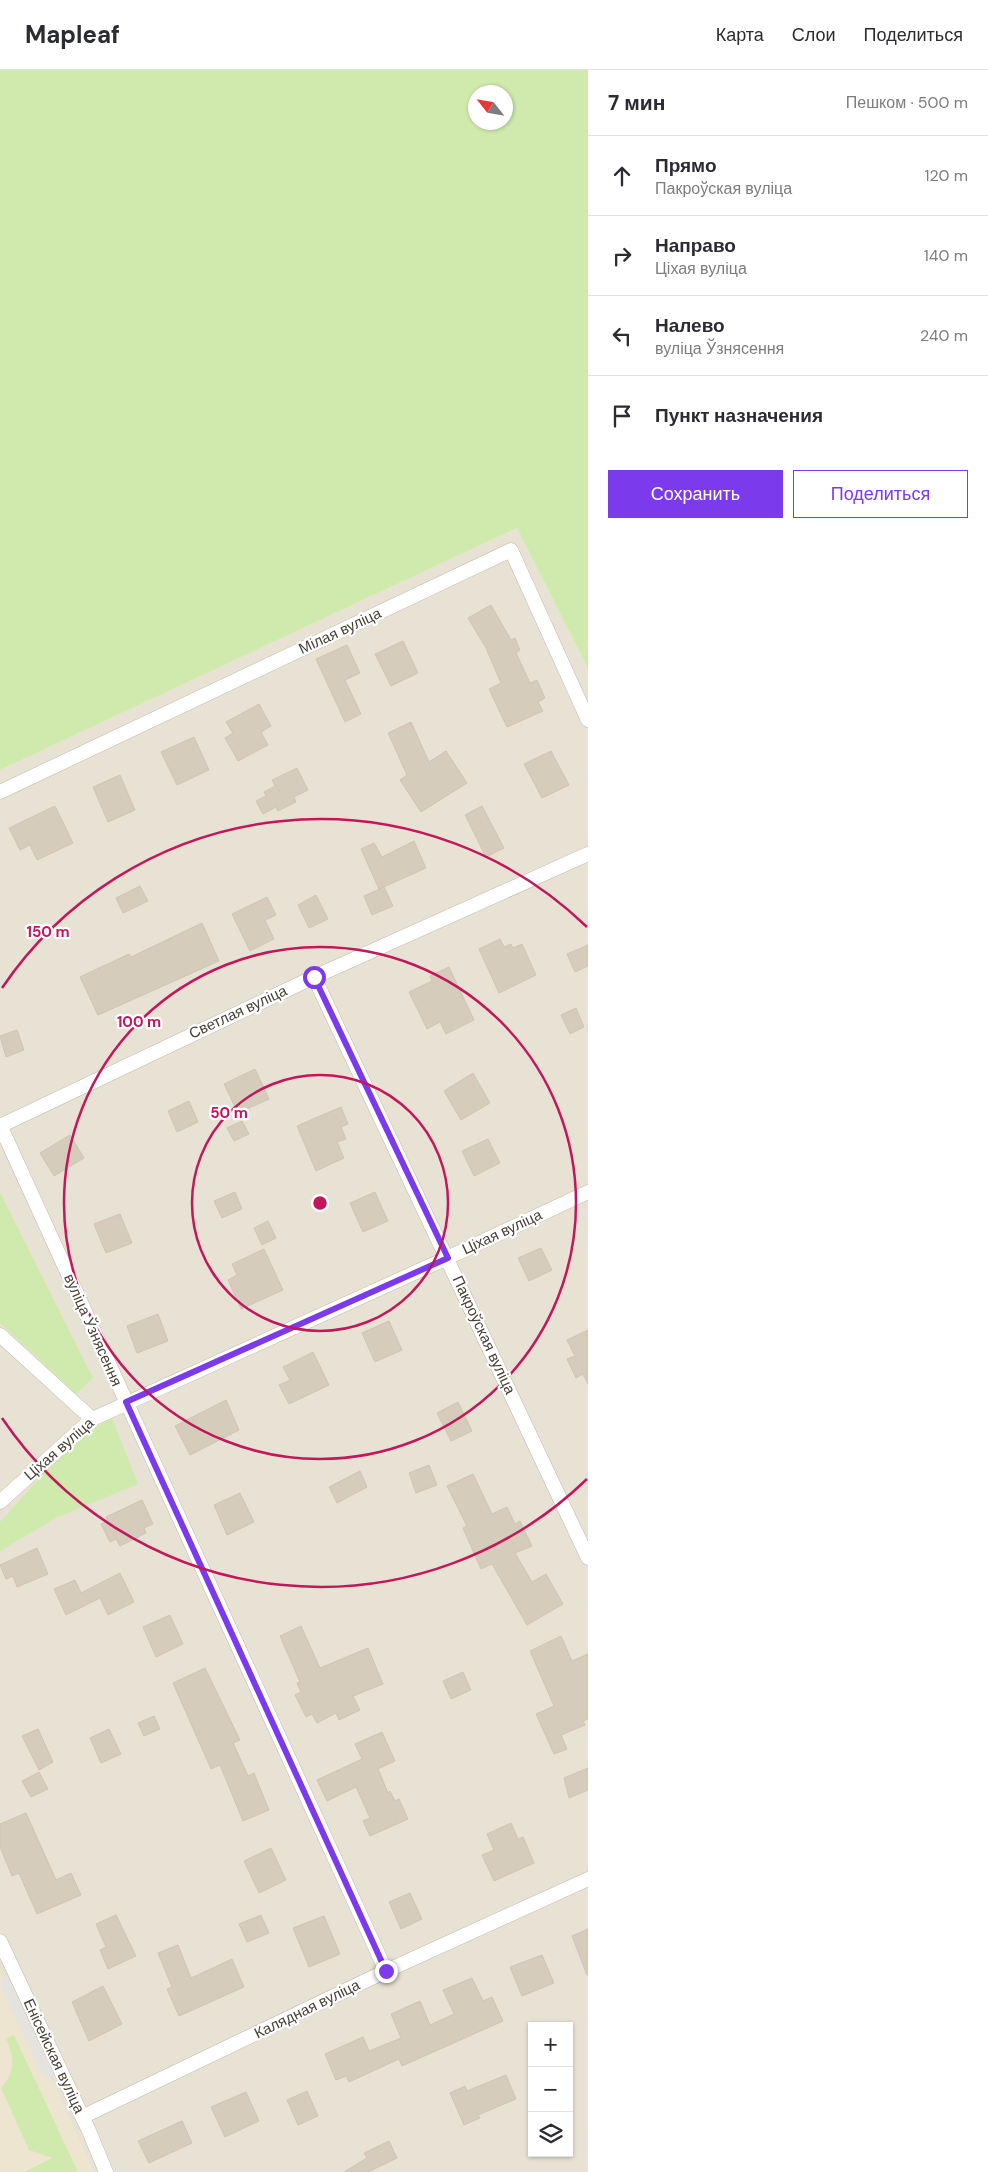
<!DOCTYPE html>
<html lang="ru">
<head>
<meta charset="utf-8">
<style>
  :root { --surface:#fff; --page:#f7f7f7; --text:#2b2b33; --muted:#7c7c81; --line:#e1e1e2; --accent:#7c3aed }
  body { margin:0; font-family:"DM Sans",sans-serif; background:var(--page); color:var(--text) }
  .controls { position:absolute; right:15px; bottom:15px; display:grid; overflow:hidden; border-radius:0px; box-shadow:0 1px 4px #0004 }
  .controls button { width:45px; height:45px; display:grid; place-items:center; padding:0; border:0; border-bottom:1px solid var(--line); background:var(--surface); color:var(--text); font:25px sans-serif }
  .compass { position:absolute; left:468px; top:15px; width:45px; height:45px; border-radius:50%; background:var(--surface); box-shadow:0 1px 4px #0004; rotate:301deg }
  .stop { position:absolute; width:15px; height:15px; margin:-11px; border:4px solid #7c3aed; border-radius:50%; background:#fff }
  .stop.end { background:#7c3aed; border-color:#fff; box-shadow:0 1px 5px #0008 }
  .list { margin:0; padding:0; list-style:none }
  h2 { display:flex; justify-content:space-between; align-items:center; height:65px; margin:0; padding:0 20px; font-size:21px }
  h2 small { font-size:16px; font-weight:400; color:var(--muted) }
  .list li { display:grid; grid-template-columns:32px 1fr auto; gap:15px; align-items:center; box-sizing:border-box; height:80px; padding:0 20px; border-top:1px solid var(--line) }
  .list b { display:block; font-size:19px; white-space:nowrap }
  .list p { margin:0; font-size:16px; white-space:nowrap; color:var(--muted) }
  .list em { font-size:16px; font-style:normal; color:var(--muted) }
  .actions { display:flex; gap:10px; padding:15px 20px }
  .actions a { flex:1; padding:11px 0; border:1px solid var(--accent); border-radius:0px; text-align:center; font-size:18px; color:var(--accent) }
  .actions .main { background:var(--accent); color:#fff }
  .icon { flex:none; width:28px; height:28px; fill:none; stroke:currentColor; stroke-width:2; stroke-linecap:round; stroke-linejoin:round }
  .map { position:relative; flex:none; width:588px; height:2102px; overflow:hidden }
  header { display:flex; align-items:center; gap:30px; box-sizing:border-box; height:70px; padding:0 25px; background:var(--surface); border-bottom:1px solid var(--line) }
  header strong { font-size:24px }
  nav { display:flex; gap:28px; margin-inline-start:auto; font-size:18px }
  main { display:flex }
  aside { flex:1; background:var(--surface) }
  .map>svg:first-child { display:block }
  .residential { fill:#e8e2d5; fill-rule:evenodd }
  .education { fill:#eee5d0 }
  .green { fill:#d0eaae; fill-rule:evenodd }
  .parking { fill:#e5e3df }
  .building { fill:#d6ccbc; stroke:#d2c3af }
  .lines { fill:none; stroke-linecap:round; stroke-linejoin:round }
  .minor-casing { stroke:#c0b8a9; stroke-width:15 }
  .minor { stroke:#fff; stroke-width:14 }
  .route { stroke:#7c3aed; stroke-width:6 }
  .ring { fill:none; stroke:#c2185b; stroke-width:2.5 }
  .labels { text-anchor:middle; stroke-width:4.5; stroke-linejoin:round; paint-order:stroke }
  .street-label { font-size:15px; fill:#484036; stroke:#fff }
  .centre { fill:#c2185b; stroke:#fff; stroke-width:2.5 }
  .ring-label { font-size:15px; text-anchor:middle; font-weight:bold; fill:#c2185b; stroke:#fff; stroke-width:4.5; stroke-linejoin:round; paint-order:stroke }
</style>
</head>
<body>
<header>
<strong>Mapleaf</strong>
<nav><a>Карта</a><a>Слои</a><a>Поделиться</a></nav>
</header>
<main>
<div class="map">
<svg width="588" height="2102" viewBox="0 0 588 2102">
  <rect width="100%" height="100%" fill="#f4f0e7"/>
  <path class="residential" d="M 517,458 L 588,599 L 588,2102 L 0,2102 L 0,700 ZM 532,1956 L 569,1956 L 569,2083 L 532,2083 Z"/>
  <path class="education" d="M 0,1902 L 63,2034 L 94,2102 L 0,2102 Z"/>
  <path class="green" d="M 0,0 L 588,0 L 588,599 L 517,458 L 0,700 ZM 506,22 L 506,52 L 476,52 L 476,22 Z
    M 0,1122 L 93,1308 L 76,1324 L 0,1253 Z
    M 112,1348 L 138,1414 L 56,1448 L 0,1481 L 0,1452 L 60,1385 L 88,1361 Z
    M 14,1965 L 78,2102 L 24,2102 L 52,2088 L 29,2080 L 1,2018 C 16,2001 14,1988 6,1968 Z"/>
  <path class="parking" d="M 9,1899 L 61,2012 L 42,2004 L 0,1915 Z"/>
  <path class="building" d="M 491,535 L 511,570 L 515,568 L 520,580 L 516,583 L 530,613 L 537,610 L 545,628 L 538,632 L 543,641 L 507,657 L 489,619 L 501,613 L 486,578 L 468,548 Z
    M 403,571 L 418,603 L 391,616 L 375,584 Z
    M 347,575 L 360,603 L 345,610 L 361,644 L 345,652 L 316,589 Z
    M 259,634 L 271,656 L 261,662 L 268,675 L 238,691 L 225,668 L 233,663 L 226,652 Z
    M 411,652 L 429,692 L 446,681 L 467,713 L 421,742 L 400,710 L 407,705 L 388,663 Z
    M 194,667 L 209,700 L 177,715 L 161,682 Z
    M 551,681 L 569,715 L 542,728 L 524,694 Z
    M 297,698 L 308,720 L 294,727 L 296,732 L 278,741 L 276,737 L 263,744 L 256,731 L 266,726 L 264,722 L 275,716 L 272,710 Z
    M 120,705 L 135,740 L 108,752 L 93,717 Z
    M 55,736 L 73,773 L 37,790 L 30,775 L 20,780 L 9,758 Z
    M 482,736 L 504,778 L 486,787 L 465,745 Z
    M 414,771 L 426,798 L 379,819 L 361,779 L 374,773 L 382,787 Z
    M 140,816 L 148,831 L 123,843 L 116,828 Z
    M 384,817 L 393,836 L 372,845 L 364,826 Z
    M 316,825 L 328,849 L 309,858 L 298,835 Z
    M 267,827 L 276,845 L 265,850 L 274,869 L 250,881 L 232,844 Z
    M 202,853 L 219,891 L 98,945 L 80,907 L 129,884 L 131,887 Z
    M 500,869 L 504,877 L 511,874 L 513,878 L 522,874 L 536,905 L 499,923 L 479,879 Z
    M 588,875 L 588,896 L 575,902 L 567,884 Z
    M 449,897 L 474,950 L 446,964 L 440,952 L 427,959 L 409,922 L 432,911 L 430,906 Z
    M 576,938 L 584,957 L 570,964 L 561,945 Z
    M 17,960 L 24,980 L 6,987 L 0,966 Z
    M 255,999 L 269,1029 L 238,1043 L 224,1014 Z
    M 473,1003 L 490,1033 L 461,1050 L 444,1021 Z
    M 189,1031 L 198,1052 L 177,1062 L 168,1041 Z
    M 341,1037 L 348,1054 L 341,1057 L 346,1069 L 337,1072 L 344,1088 L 316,1101 L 297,1056 Z
    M 242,1051 L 249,1064 L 234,1071 L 227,1058 Z
    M 70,1065 L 84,1088 L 54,1106 L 40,1083 Z
    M 488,1069 L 500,1093 L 474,1106 L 462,1081 Z
    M 235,1122 L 242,1139 L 222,1148 L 214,1131 Z
    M 375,1122 L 388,1151 L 363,1162 L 350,1133 Z
    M 120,1144 L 132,1173 L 106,1183 L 94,1154 Z
    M 268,1151 L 276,1168 L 262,1175 L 254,1158 Z
    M 541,1178 L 552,1200 L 529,1211 L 518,1188 Z
    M 264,1179 L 283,1220 L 241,1239 L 228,1210 L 237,1205 L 232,1194 Z
    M 158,1244 L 168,1271 L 137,1283 L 127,1256 Z
    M 389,1251 L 402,1280 L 375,1292 L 362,1263 Z
    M 588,1260 L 588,1314 L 583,1304 L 576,1308 L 567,1289 L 575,1286 L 567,1270 Z
    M 313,1282 L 329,1315 L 289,1334 L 279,1315 L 290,1310 L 283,1297 Z
    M 226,1330 L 239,1360 L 190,1385 L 175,1356 Z
    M 458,1332 L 472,1361 L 451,1371 L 437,1343 Z
    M 429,1395 L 437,1415 L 416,1423 L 409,1403 Z
    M 360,1401 L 367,1417 L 337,1433 L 329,1417 Z
    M 473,1404 L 492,1444 L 507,1437 L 515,1454 L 520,1451 L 532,1476 L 515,1483 L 532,1512 L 546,1504 L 563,1534 L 527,1555 L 492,1494 L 481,1499 L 463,1458 L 467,1456 L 447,1416 Z
    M 240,1423 L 254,1452 L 227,1465 L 214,1435 Z
    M 142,1430 L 153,1454 L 144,1458 L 146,1463 L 120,1476 L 116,1469 L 110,1472 L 101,1454 L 108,1451 L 106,1447 Z
    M 37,1478 L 48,1504 L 17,1517 L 13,1506 L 6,1509 L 0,1495 Z
    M 120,1503 L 134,1532 L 108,1545 L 100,1528 L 66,1545 L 54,1519 L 75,1510 L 81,1523 Z
    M 170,1545 L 183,1574 L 156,1587 L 143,1557 Z
    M 301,1556 L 320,1598 L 368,1578 L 383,1614 L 353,1626 L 360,1640 L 339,1650 L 336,1643 L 317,1653 L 312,1644 L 306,1647 L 295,1625 L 301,1622 L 297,1613 L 300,1612 L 280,1566 Z
    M 561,1566 L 572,1591 L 588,1584 L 588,1649 L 583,1651 L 585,1655 L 561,1665 L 567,1679 L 554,1684 L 536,1644 L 554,1636 L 530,1581 Z
    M 205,1598 L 240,1670 L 233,1673 L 248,1706 L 254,1703 L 269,1740 L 243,1751 L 220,1695 L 211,1699 L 173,1613 Z
    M 463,1602 L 471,1620 L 451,1629 L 443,1611 Z
    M 154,1646 L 160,1659 L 144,1666 L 138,1653 Z
    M 38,1659 L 53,1692 L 39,1700 L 22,1666 Z
    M 109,1659 L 121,1684 L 101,1693 L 90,1668 Z
    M 382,1662 L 395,1691 L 378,1699 L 388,1723 L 390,1721 L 395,1731 L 399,1729 L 408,1749 L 370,1766 L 363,1751 L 370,1748 L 356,1717 L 327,1731 L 317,1710 L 362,1689 L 355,1674 Z
    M 588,1698 L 588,1720 L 569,1728 L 564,1708 Z
    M 39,1702 L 48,1719 L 31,1727 L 22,1711 Z
    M 26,1743 L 56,1810 L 71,1803 L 81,1825 L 37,1844 L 19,1803 L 12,1806 L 0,1777 L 0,1754 Z
    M 511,1753 L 518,1769 L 523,1767 L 534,1793 L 494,1811 L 482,1785 L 494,1780 L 487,1764 Z
    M 271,1778 L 286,1810 L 259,1823 L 244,1791 Z
    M 410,1823 L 422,1849 L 401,1859 L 389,1832 Z
    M 116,1845 L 136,1886 L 108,1899 L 100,1880 L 106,1877 L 96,1854 Z
    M 261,1845 L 269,1863 L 247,1872 L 239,1854 Z
    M 324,1846 L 340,1884 L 309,1897 L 293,1858 Z
    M 588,1859 L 588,1905 L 587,1905 L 572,1866 Z
    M 178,1875 L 191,1908 L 232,1889 L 244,1917 L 179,1946 L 167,1919 L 172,1917 L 158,1883 Z
    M 542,1885 L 554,1913 L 522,1926 L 510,1897 Z
    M 472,1908 L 483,1931 L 492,1927 L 503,1951 L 402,1996 L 399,1989 L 349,2012 L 346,2006 L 336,2010 L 325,1984 L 363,1967 L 369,1981 L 401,1968 L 391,1944 L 420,1931 L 430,1955 L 454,1944 L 443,1920 Z
    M 103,1916 L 122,1954 L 89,1971 L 72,1932 Z
    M 506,2005 L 516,2029 L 478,2045 L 480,2048 L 464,2055 L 450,2023 L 465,2016 L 467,2021 Z
    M 307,2021 L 318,2046 L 298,2055 L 287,2030 Z
    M 246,2022 L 259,2051 L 225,2067 L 211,2037 Z
    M 182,2051 L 192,2073 L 149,2093 L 138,2071 Z
    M 389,2071 L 397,2088 L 368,2102 L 344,2102 L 367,2088 L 364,2083 Z"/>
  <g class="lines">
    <g class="minor-casing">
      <path id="minor" d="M 0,722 L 511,480 L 588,650
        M 314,907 L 588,1488
        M 0,1055 L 386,1901
        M 0,1056 L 314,907 L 588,784
        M 0,1265 L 92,1349
        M 0,1432 L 92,1349 L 447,1188 L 588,1122
        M 0,1871 L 89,2061 L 106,2102
        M 82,2047 L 386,1901 L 588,1809"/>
    </g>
    <use href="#minor" class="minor"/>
  </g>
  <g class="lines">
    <path class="route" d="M 314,907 L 448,1188 L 126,1332 L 386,1901"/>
  </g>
  <g class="ring">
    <circle cx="320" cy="1133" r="128"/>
    <circle cx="320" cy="1133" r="256"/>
    <path d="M587 1409A384 384 0 0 1 2 1348M2 918A384 384 0 0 1 587 857"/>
  </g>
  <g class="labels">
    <g class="street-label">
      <text transform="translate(340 561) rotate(-25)" y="5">Мілая вуліца</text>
      <text transform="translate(238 942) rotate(-25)" y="5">Светлая вуліца</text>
      <text transform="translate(502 1162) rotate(-25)" y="5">Ціхая вуліца</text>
      <text transform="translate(93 1260) rotate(66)" y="5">вуліца Ўзнясення</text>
      <text transform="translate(484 1265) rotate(65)" y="5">Пакроўская вуліца</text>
      <text transform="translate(59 1379) rotate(-41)" y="5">Ціхая вуліца</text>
      <text transform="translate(307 1939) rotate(-26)" y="5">Калядная вуліца</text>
      <text transform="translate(54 1986) rotate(65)" y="5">Енісейская вуліца</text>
    </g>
  </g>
  <circle cx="320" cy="1133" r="8" class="centre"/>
  <g class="ring-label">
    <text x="48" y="867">150 m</text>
    <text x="139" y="957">100 m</text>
    <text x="229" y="1048">50 m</text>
  </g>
</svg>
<div class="controls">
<button>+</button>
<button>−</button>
<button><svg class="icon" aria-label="layers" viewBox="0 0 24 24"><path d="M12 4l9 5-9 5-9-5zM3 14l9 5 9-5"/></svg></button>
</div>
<svg class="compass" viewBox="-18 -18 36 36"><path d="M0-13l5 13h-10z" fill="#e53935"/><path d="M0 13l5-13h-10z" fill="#7c7c81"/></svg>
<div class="stop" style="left:314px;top:907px"></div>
<div class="stop end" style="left:386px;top:1901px"></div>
</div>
<aside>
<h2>7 мин<small>Пешком · 500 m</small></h2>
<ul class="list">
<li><svg class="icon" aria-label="ahead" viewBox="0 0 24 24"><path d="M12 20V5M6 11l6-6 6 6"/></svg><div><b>Прямо</b><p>Пакроўская вуліца</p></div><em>120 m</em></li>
<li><svg class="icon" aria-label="right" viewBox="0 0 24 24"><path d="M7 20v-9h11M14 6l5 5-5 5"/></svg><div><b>Направо</b><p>Ціхая вуліца</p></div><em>140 m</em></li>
<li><svg class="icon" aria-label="left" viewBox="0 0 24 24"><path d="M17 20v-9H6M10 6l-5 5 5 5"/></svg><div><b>Налево</b><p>вуліца Ўзнясення</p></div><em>240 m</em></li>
<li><svg class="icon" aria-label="arrive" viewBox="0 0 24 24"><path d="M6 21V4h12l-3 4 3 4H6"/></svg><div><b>Пункт назначения</b></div></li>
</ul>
<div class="actions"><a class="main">Сохранить</a><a>Поделиться</a></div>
</aside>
</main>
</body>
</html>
